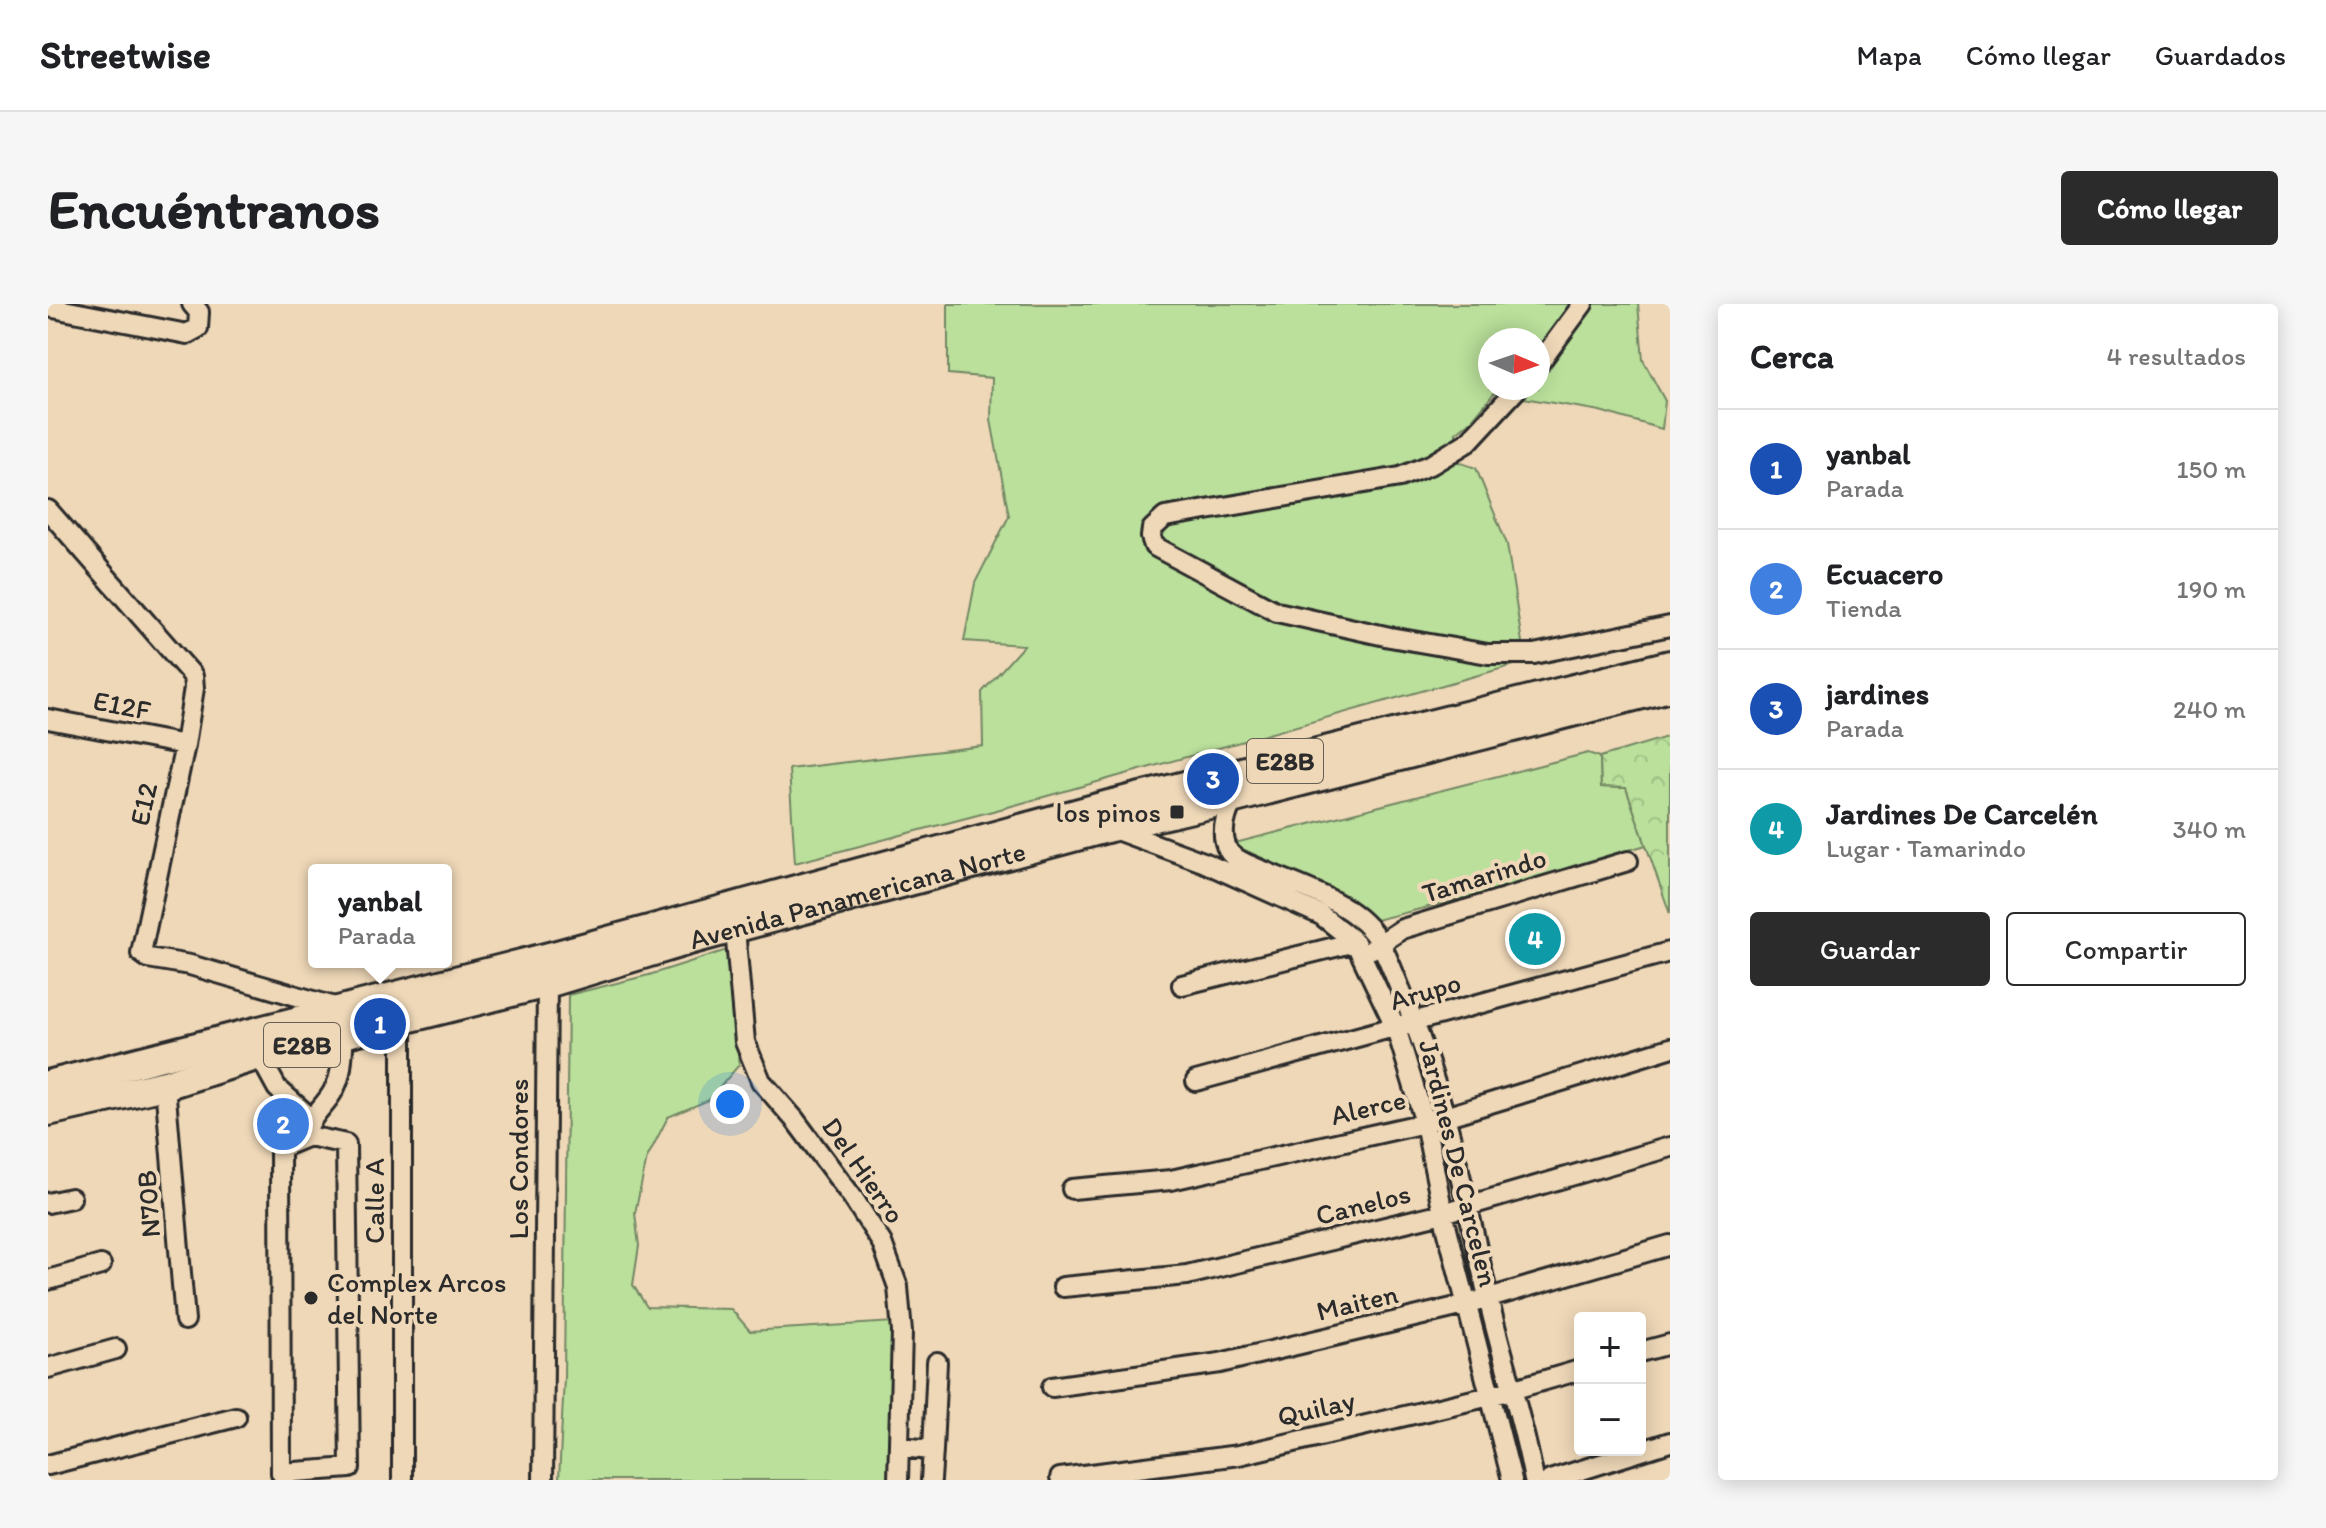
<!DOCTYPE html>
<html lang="es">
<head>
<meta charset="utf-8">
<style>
  :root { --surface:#fff; --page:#f6f6f6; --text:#202124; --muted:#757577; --line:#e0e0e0; --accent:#2b2b2b }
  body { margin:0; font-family:Itim,sans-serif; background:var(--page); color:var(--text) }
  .controls { position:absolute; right:24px; bottom:24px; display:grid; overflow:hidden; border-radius:8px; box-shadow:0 4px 20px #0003 }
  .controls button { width:72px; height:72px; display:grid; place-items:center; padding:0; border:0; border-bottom:2px solid var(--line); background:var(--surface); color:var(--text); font:40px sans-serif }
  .compass { position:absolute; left:1430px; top:24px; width:72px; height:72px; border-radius:50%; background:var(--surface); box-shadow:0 4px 20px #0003; rotate:92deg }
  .you { position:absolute; left:682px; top:800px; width:28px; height:28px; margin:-20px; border:6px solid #fff; border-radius:50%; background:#1a73e8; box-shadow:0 0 0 12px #1a73e833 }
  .badge { display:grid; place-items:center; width:52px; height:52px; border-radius:50%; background:var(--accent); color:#fff; font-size:26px; font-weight:700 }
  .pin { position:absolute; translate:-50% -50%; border:4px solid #fff; box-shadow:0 2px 8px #0006 }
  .popup { position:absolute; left:260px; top:560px; width:144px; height:104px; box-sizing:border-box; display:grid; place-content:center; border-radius:8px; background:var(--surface); filter:drop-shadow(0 2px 6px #0005); font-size:26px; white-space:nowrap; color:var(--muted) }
  .popup b { font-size:30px; color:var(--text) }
  .popup::after { content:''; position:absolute; left:50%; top:100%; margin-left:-16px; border:16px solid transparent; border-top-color:var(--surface) }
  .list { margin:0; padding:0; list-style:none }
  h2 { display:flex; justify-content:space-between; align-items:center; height:104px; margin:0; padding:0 32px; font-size:34px }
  h2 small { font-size:26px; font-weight:400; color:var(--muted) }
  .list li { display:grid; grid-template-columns:52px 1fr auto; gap:24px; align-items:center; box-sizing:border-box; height:120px; padding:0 32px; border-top:2px solid var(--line) }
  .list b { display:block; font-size:30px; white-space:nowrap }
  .list p { margin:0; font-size:26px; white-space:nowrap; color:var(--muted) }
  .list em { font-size:26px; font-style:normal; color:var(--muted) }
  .actions { display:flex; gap:16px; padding:24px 32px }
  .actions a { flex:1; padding:18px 0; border:2px solid var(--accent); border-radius:8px; text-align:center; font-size:28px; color:var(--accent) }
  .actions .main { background:var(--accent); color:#fff }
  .map { position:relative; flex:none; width:1622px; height:1176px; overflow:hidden; border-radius:8px }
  header { display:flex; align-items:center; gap:48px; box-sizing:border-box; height:112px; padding:0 40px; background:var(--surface); border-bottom:2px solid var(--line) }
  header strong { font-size:38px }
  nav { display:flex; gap:44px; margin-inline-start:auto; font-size:28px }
  .intro { display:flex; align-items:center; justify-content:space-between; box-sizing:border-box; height:192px; padding:0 48px }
  h1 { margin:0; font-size:56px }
  .button { padding:20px 36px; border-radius:8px; background:var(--accent); color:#fff; font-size:28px; font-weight:700 }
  main { display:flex; gap:48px; padding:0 48px }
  aside { flex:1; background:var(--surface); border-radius:8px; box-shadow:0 4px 20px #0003 }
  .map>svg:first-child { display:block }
  .grass { fill:#bae09b; stroke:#728663; stroke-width:2; fill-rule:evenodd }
  .forest { fill:url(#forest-crowns); stroke:#728663; stroke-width:2 }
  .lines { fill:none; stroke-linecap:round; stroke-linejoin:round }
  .street-casing { stroke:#2b2b2b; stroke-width:24 }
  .primary-casing { stroke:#2b2b2b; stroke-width:34 }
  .street { stroke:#efd8b8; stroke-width:18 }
  .primary { stroke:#efd8b8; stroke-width:28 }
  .poi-dot { fill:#2b2b2b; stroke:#efd8b8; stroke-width:3 }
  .labels { text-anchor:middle; stroke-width:8; stroke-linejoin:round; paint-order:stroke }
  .shield { fill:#efd8b8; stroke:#665f55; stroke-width:2 }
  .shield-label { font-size:26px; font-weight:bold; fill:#2b2b2b }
  .street-label { font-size:28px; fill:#2b2b2b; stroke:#efd8b8 }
  .poi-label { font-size:28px; fill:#2b2b2b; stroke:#efd8b8; text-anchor:end }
</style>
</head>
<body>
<header>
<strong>Streetwise</strong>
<nav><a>Mapa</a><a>Cómo llegar</a><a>Guardados</a></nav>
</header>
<div class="intro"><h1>Encuéntranos</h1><a class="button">Cómo llegar</a></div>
<main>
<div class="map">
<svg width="1622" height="1176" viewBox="0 0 1622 1176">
  <defs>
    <pattern id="forest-crowns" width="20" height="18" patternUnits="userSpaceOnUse" patternTransform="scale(2)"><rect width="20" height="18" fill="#bae09b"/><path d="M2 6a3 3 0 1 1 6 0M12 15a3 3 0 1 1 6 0" fill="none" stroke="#a0c086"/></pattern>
  </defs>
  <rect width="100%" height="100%" fill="#efd8b8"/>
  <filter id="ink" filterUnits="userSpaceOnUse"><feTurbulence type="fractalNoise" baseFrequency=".0125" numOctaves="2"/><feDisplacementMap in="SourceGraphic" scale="16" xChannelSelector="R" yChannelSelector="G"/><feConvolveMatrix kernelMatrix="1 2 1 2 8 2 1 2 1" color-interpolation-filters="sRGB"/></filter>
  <g filter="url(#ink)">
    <path class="grass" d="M 900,0 L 1590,0 L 1595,56 L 1617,97 L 1614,125 L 1552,107 L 1446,89 L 1424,116 L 1408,129 L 1407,157 L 1428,164 L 1459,240 L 1477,358 L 960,503 L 747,559 L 741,465 L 935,442 L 934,388 L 976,341 L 916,337 L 927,279 L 961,212 L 943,116 L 944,74 L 900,70 ZM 1442,36 L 1490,36 L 1490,84 L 1442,84 Z
      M 1540,449 L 1552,453 L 1553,483 L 1578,484 L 1598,541 L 1429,591 L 1328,616 L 1301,593 L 1183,540 Z
      M 685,644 L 691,761 L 661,796 L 620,813 L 599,854 L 587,909 L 591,942 L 585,981 L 599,1003 L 683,1005 L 702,1027 L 846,1018 L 843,1176 L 511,1176 L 516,1074 L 520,691 L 601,671 Z"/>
    <path class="forest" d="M 1622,432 L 1622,610 L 1578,484 L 1553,483 L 1552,453 Z"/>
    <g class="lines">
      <g class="street-casing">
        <path id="street" d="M 0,3 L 139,30 L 150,24 L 151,8 L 144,0
          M 1490,61 L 1535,0
          M 1470,84 L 1420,138 L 1384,160 L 1352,173 L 1117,213 L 1104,225 L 1103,233 L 1106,242 L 1229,308 L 1342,333 L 1440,350 L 1486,350 L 1622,322
          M 0,206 L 145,372 L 146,384 L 137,441 L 93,649 L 100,654 L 142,661 L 290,704
          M 0,415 L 137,441
          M 1187,494 C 1178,508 1171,530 1180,546 C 1186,557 1204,562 1216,567 C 1257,585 1308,598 1332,639 C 1341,655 1347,673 1354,689 C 1396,785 1417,892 1440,993 C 1454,1055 1475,1114 1486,1176
          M 1063,524 L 1155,558 L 1273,611 L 1307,638 L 1348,724 L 1377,819 L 1395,909 L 1464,1176
          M 686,614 L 697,738 L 713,777 L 747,816 L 805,894 L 834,939 L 850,983 L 854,1028 L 850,1176
          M 1324,645 L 1354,625 L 1580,557
          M 1134,681 L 1307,638
          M 354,714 L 354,1176
          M 211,751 L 229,784 L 257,809 L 261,829
          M 1148,777 L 1621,648
          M 117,781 L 137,1016
          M 261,821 C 267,808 277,801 284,789 C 295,772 294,751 296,731
          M 261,832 L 298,840 L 302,1164 L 233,1169 L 232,844 Z
          M 1024,885 L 1123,876 L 1377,819 L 1622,744
          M 0,899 L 23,894
          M 0,976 L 53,961
          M 1015,983 L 1139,971 L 1395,909 L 1622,843
          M 1592,1048 L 1622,1040
          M 0,1064 L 68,1045
          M 1004,1083 L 1172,1059 L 1417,1001 L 1622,941
          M 851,1143 L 885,1146 L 889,1058
          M 0,1161 L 188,1113
          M 1012,1174 L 1191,1151 L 1442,1092 L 1532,1066
          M 495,1176 L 499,679
          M 883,1176 L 885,1146
          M 1502,1176 L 1622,1138"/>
      </g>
      <g class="primary-casing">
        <g id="primary">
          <path d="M 0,781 L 509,651 L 1061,501 L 1622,361"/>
          <path id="s1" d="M 0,807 L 117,781 L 211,751 L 499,679 L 641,636 L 1062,523 L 1187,494 L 1622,383"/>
        </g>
      </g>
      <use href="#street" class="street"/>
      <use href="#primary" class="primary"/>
    </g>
  </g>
  <g class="poi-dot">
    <rect x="1121" y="500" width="16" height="16" rx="4"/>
    <circle cx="263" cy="994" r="8"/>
  </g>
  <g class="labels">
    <g class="shield">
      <rect x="1199" y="435" width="76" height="44" rx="6"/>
      <rect x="216" y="719" width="76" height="44" rx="6"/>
    </g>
    <g class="shield-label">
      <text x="1237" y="466">E28B</text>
      <text x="254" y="750">E28B</text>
    </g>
    <g class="street-label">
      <text transform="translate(74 401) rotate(11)" y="10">E12F</text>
      <text transform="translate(95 500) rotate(-77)" y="10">E12</text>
      <text transform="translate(1436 571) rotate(-17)" y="10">Tamarindo</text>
      <text dy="10" stroke="none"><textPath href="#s1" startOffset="838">Avenida Panamericana Norte</textPath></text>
      <text transform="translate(1377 687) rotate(-16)" y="10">Arupo</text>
      <text transform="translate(1320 803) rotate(-13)" y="10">Alerce</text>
      <text transform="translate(470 855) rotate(-90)" y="10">Los Condores</text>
      <text transform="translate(1411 859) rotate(76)" y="10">Jardines De Carcelen</text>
      <text transform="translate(816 866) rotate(55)" y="10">Del Hierro</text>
      <text transform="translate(326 897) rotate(-90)" y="10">Calle A</text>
      <text transform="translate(100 900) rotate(-94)" y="10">N70B</text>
      <text transform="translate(1315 900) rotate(-14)" y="10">Canelos</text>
      <text transform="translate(1309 998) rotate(-13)" y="10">Maiten</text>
      <text transform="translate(1268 1104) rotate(-13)" y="10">Quilay</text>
    </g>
    <g class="poi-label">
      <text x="1113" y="518">los pinos</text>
      <text x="279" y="988" text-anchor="start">Complex Arcos<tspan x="279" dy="32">del Norte</tspan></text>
    </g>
  </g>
</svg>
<div class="controls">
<button>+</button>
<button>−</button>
</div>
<svg class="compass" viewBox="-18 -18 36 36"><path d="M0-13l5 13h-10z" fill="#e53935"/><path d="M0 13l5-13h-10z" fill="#757577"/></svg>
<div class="you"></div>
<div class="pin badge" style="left:332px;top:720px;background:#1a4fb4">1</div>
<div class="popup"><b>yanbal</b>Parada</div>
<div class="pin badge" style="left:235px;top:820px;background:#3f7fe0">2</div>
<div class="pin badge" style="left:1165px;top:475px;background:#1a4fb4">3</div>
<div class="pin badge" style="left:1487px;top:635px;background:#0f9aa8">4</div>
</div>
<aside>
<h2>Cerca<small>4 resultados</small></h2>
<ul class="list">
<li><span class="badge" style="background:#1a4fb4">1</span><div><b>yanbal</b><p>Parada</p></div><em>150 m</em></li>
<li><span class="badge" style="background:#3f7fe0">2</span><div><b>Ecuacero</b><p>Tienda</p></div><em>190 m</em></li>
<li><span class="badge" style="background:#1a4fb4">3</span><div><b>jardines</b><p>Parada</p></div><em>240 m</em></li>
<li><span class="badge" style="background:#0f9aa8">4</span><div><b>Jardines De Carcelén</b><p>Lugar · Tamarindo</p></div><em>340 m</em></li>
</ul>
<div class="actions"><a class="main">Guardar</a><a>Compartir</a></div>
</aside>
</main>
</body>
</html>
